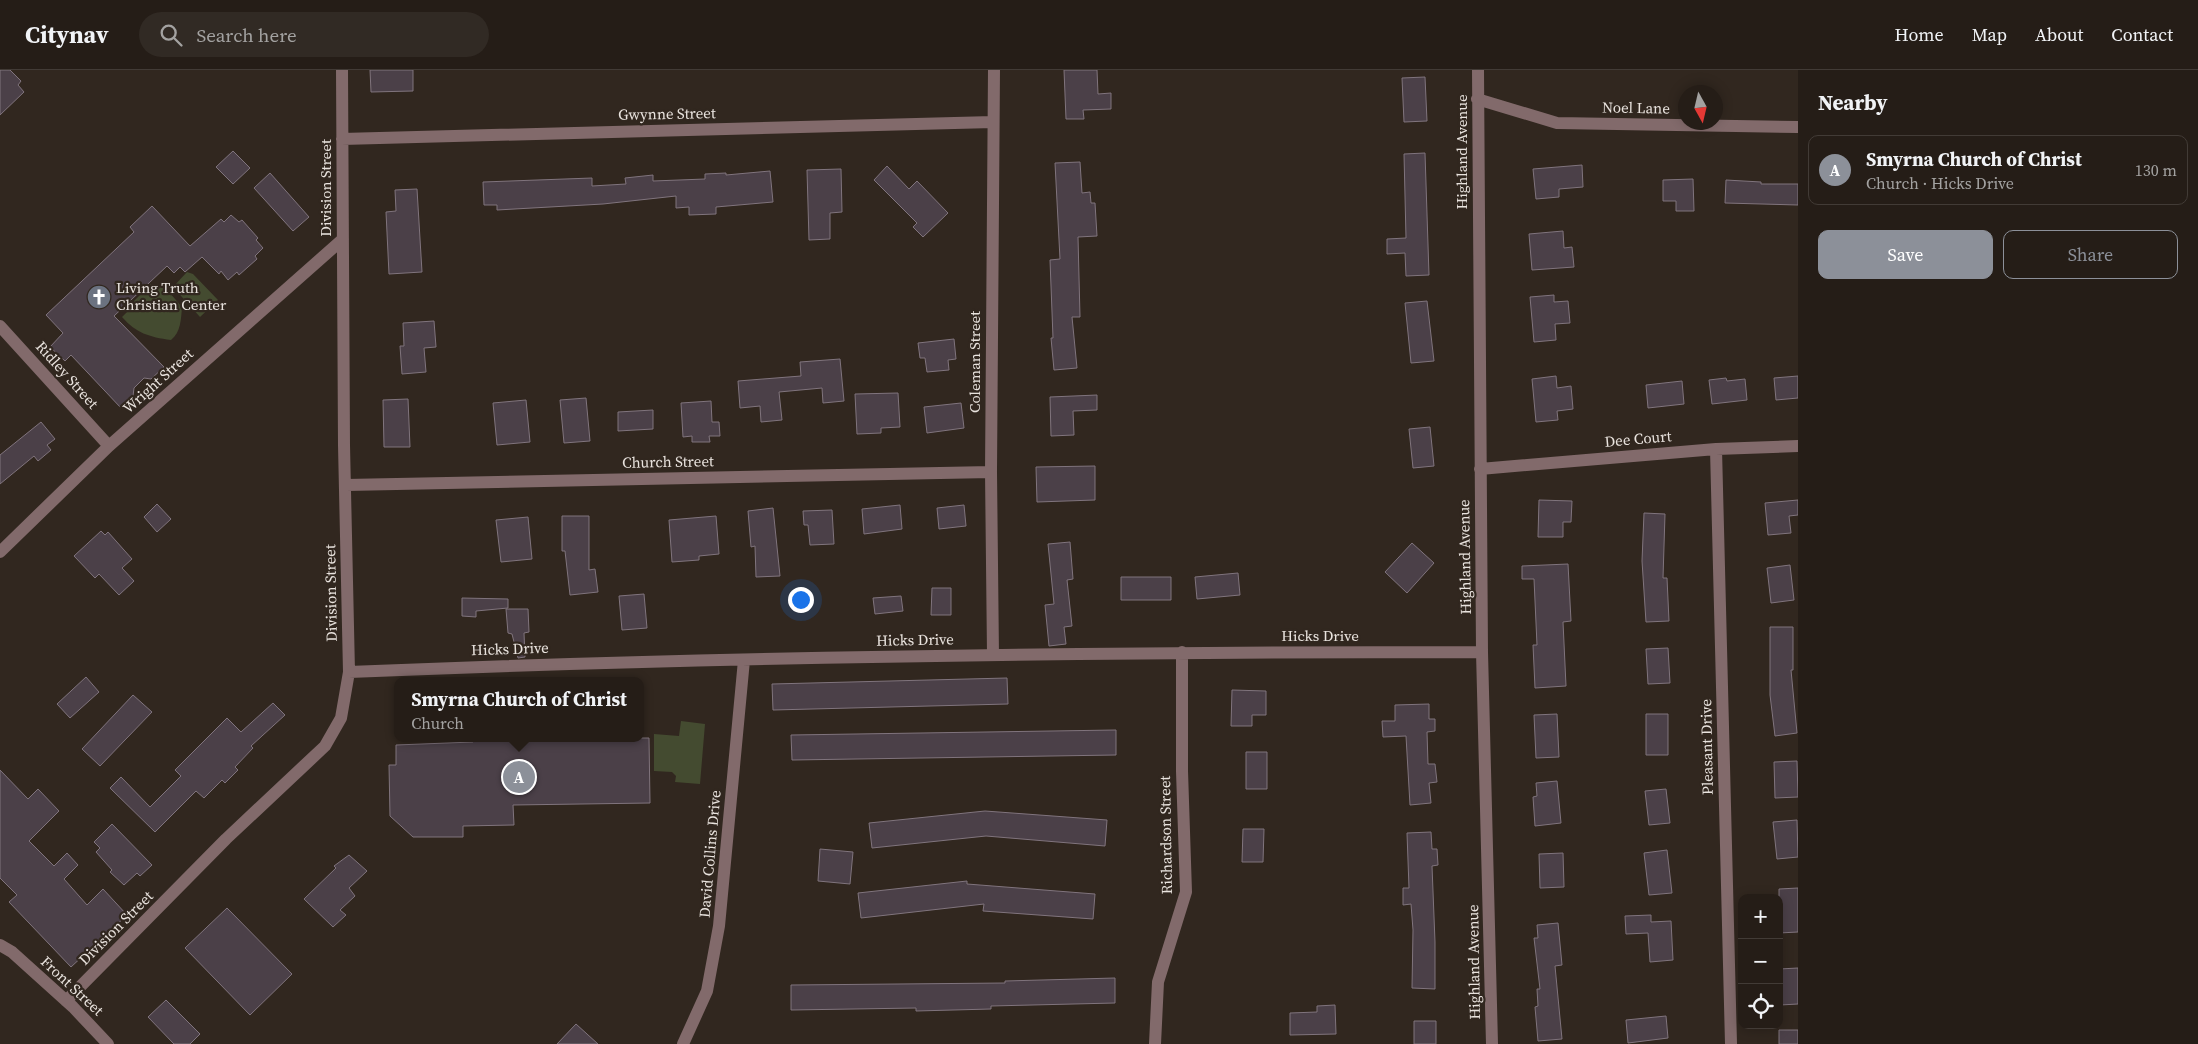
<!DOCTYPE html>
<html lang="en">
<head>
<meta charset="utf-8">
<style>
  :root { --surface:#251d17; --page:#312a24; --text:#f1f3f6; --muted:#a3a2a1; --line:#423b36; --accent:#8c9099 }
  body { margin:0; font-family:"Source Serif 4",serif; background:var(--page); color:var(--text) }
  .controls { position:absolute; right:15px; bottom:15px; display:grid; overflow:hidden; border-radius:10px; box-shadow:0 2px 12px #0003 }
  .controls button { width:45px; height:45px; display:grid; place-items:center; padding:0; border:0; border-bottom:1px solid var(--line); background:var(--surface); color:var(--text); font:25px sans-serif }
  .compass { position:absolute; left:1678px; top:15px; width:45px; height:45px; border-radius:50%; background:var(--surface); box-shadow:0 2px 12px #0003; rotate:172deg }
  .you { position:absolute; left:800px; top:529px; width:18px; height:18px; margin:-12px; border:4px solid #fff; border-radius:50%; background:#1a73e8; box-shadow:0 0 0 8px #1a73e833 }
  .badge { display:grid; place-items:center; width:32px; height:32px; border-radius:50%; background:var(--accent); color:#fff; font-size:16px; font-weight:700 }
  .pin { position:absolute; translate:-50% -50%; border:2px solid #fff; box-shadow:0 1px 5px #0006 }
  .popup { position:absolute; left:394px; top:607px; width:250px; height:65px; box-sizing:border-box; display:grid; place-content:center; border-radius:10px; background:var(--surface); filter:drop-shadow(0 1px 4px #0005); font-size:16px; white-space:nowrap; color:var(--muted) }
  .popup b { font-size:19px; color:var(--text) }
  .popup::after { content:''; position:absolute; left:50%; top:100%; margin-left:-10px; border:10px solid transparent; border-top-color:var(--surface) }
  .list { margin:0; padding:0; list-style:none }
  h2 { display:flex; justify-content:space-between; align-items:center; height:65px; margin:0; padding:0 20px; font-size:21px }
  h2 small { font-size:16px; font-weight:400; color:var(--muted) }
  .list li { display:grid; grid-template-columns:32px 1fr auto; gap:15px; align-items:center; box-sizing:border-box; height:70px; margin:0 10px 10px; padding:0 10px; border:1px solid var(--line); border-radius:10px }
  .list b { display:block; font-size:19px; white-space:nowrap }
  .list p { margin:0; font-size:16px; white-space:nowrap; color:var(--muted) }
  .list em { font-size:16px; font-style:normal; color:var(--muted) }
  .actions { display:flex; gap:10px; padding:15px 20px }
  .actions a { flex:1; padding:11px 0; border:1px solid var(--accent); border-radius:10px; text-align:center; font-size:18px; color:var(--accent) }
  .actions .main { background:var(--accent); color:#fff }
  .icon { flex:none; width:28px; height:28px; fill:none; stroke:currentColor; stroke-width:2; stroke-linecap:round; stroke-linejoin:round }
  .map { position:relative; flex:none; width:1798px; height:974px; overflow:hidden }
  header { display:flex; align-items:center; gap:30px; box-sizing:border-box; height:70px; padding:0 25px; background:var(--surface); border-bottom:1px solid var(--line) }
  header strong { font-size:24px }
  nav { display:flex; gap:28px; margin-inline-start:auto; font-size:18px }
  .search { width:350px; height:45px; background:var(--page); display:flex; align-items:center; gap:12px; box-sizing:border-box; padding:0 18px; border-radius:28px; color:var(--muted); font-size:19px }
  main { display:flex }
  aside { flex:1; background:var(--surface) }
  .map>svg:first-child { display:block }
  .green { fill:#444b30 }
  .building { fill:#4b4048; stroke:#80747d }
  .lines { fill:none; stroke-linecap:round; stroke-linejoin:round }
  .minor { stroke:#826a6b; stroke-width:12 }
  .labels { text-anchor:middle; stroke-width:4.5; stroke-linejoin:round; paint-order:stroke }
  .street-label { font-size:15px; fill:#e9e3de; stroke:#31271f }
  .poi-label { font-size:15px; fill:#e9e3de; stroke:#31271f; text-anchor:start }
</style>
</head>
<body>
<header>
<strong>Citynav</strong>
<div class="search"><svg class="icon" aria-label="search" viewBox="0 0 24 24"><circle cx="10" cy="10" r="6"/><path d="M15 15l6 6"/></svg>Search here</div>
<nav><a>Home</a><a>Map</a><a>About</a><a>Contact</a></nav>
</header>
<main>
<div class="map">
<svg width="1798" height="974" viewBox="0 0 1798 974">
  <rect width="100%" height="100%" fill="#31271f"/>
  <path class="green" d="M 187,202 L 193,204 L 218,230 L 200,247 L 173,217 Z
    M 151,214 L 156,220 L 162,214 L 182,237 C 181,249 181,262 171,270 C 149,267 136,263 122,247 L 134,235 L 134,231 Z
    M 681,651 L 705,654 L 700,714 L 675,712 L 676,706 L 672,702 L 654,701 L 654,664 L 679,666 Z"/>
  <path class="building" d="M 0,0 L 10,0 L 21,11 L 18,15 L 24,22 L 0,45 Z
    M 370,0 L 413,0 L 413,21 L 371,22 Z
    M 1064,0 L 1097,0 L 1098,24 L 1111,23 L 1111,39 L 1083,40 L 1084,49 L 1066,49 Z
    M 1425,7 L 1427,51 L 1404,52 L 1402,8 Z
    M 233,81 L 250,98 L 233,114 L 216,97 Z
    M 1425,83 L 1429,205 L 1406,206 L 1405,183 L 1387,184 L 1387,169 L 1406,168 L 1404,84 Z
    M 1080,92 L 1082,123 L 1090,122 L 1091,133 L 1095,133 L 1097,166 L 1078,167 L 1080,247 L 1072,247 L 1077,298 L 1054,300 L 1051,268 L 1053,268 L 1050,190 L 1060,189 L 1055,93 Z
    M 1582,95 L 1583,117 L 1559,119 L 1559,127 L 1536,129 L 1533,99 Z
    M 887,96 L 909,119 L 917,111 L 948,143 L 923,167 L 913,157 L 917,153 L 874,110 Z
    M 841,99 L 842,142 L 830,143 L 830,169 L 809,170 L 807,100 Z
    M 770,101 L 773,132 L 716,137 L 716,144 L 689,145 L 689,137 L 676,138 L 676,126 L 603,134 L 497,140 L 497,135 L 484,135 L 483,112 L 592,108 L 592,116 L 626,114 L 625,108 L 653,105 L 653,111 L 705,109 L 705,104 L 726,103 L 726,105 Z
    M 270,103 L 309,147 L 293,161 L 254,118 Z
    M 1693,109 L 1694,141 L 1676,141 L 1676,131 L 1663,131 L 1663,110 Z
    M 1726,110 L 1761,112 L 1761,114 L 1798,114 L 1798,135 L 1725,133 Z
    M 417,119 L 422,202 L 389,204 L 386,142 L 396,141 L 395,120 Z
    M 152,136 L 190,176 L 221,149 L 224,152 L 231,145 L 239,152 L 242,150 L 258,168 L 256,170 L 263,178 L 255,186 L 257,189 L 239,205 L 237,202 L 228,210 L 221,201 L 219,204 L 202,187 L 185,202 L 180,197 L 174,203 L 167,196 L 114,246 L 164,297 L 151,309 L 144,308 L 134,318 L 133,326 L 121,338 L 71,285 L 65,291 L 50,277 L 63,263 L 46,245 L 134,162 L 130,157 Z
    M 1563,161 L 1564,178 L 1572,177 L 1574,197 L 1532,200 L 1529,164 Z
    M 1554,225 L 1554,232 L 1568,231 L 1570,253 L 1555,254 L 1556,270 L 1534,272 L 1530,227 Z
    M 1427,231 L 1434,291 L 1411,293 L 1405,233 Z
    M 434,251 L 436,277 L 424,278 L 426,302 L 402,304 L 400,276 L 404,276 L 403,253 Z
    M 954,269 L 956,289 L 948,290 L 949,300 L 927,302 L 925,288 L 920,288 L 918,273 Z
    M 840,289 L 844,331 L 823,333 L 822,318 L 779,322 L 782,350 L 761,352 L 760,336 L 740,338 L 738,311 L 801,306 L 800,292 Z
    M 1556,306 L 1557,318 L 1571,316 L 1573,339 L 1557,341 L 1558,350 L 1536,352 L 1532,309 Z
    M 1798,306 L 1798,328 L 1776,330 L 1774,308 Z
    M 1726,308 L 1727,311 L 1745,309 L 1747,330 L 1712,334 L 1709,310 Z
    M 1682,311 L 1684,334 L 1648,338 L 1646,315 Z
    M 898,323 L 900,357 L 881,358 L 881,363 L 857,364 L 855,324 Z
    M 1097,325 L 1097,340 L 1073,341 L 1074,365 L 1051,366 L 1050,327 Z
    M 586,328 L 590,371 L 564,373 L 560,330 Z
    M 408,329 L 410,377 L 384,377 L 383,330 Z
    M 526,330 L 530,372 L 497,375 L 493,333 Z
    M 711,331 L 712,352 L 719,352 L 720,366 L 709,366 L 710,372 L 692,372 L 692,366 L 683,367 L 681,333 Z
    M 961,333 L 964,358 L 927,363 L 924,337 Z
    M 653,340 L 653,359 L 618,361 L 618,342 Z
    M 41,352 L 55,369 L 47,375 L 51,380 L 38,391 L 34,386 L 0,414 L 0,385 Z
    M 1430,357 L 1434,396 L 1413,398 L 1409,359 Z
    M 1095,396 L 1095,430 L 1037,432 L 1036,397 Z
    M 1539,430 L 1572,431 L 1571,452 L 1563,452 L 1563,467 L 1538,467 Z
    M 1798,430 L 1798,445 L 1789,446 L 1791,463 L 1768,465 L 1765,433 Z
    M 157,434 L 171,449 L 157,462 L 144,447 Z
    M 900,435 L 902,459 L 864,464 L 862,439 Z
    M 964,435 L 966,456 L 939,459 L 937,438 Z
    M 773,438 L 780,506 L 756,507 L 755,476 L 751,477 L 748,441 Z
    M 832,440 L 834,474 L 810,475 L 808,455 L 804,455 L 803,441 Z
    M 1644,443 L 1665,444 L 1663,508 L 1667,508 L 1669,551 L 1646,552 L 1642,491 Z
    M 562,446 L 589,446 L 589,500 L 595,499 L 598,522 L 570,525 L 565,481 L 562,481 Z
    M 716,446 L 719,484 L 699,486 L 699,490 L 672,492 L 669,450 Z
    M 528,447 L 532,489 L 501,492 L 496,450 Z
    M 101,461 L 105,465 L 108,462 L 132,489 L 122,498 L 134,511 L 119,525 L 99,504 L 95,508 L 74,486 Z
    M 1070,472 L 1073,509 L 1067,510 L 1072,556 L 1064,557 L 1066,574 L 1049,576 L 1045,535 L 1054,534 L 1048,474 Z
    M 1412,473 L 1434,493 L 1407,523 L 1385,502 Z
    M 1568,494 L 1571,551 L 1563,552 L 1566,616 L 1535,618 L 1533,575 L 1537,575 L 1534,509 L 1522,509 L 1522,496 Z
    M 1790,495 L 1794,530 L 1771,533 L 1767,498 Z
    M 1238,503 L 1240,525 L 1197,529 L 1195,507 Z
    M 1121,507 L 1171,507 L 1171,530 L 1121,530 Z
    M 932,518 L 951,518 L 951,545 L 931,545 Z
    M 644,524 L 647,558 L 622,560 L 619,526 Z
    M 901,526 L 903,541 L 875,544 L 873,528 Z
    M 462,528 L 508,529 L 508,538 L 476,541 L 476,547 L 462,546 Z
    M 506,539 L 528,539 L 529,562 L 524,563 L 525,587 L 518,588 L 512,564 L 508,563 Z
    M 1770,557 L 1793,557 L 1793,600 L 1791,600 L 1797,663 L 1775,666 L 1770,625 Z
    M 1668,578 L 1670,613 L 1648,614 L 1646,579 Z
    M 86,607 L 99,622 L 70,648 L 57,634 Z
    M 1007,608 L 1008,634 L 773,640 L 772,614 Z
    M 1232,620 L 1266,621 L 1266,645 L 1252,645 L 1252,656 L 1231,656 Z
    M 133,625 L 152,642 L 100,696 L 82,679 Z
    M 273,633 L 285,645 L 251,676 L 253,678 L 235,697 L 238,700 L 225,713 L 222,710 L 204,728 L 196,721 L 155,762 L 110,718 L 121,707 L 150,737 L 181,706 L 175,700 L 227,648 L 241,662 Z
    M 1429,634 L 1429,649 L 1435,649 L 1435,661 L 1427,662 L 1428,694 L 1435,694 L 1437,712 L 1429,713 L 1431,733 L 1410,735 L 1406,666 L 1383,667 L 1382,651 L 1395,651 L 1395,635 Z
    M 1557,644 L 1559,687 L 1536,688 L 1534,645 Z
    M 1646,644 L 1668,644 L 1668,685 L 1646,685 Z
    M 1116,660 L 1116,685 L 792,690 L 791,665 Z
    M 473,668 L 649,668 L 650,733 L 513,735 L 514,755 L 463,756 L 463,767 L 413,767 L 390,746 L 389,695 L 396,695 L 396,675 L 473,672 Z
    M 1246,682 L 1267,682 L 1267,719 L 1246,719 Z
    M 1797,691 L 1798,727 L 1775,728 L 1774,692 Z
    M 0,700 L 28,729 L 38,719 L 59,741 L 29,771 L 54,796 L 67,783 L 78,795 L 64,809 L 87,835 L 103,819 L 127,845 L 71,897 L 9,832 L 17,825 L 0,808 Z
    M 1557,711 L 1561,753 L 1535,756 L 1533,727 L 1537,726 L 1536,713 Z
    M 1666,719 L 1670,753 L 1649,755 L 1645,721 Z
    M 985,741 L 1107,750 L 1105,776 L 986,766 L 872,778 L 869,753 Z
    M 1797,750 L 1798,787 L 1777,789 L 1773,752 Z
    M 112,754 L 152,795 L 140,806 L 137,803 L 124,815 L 110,802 L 112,800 L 96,782 L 100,778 L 94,772 Z
    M 1243,759 L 1264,759 L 1263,792 L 1242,792 Z
    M 1431,762 L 1432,779 L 1437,779 L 1438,795 L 1432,796 L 1435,872 L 1435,919 L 1412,918 L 1413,860 L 1411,834 L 1403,835 L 1403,818 L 1409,818 L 1407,763 Z
    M 820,779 L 853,782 L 850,814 L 818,811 Z
    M 1667,780 L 1672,823 L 1649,825 L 1644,783 Z
    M 1563,783 L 1564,817 L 1540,818 L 1539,784 Z
    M 349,785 L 367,801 L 349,818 L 355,826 L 340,840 L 346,845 L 333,857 L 304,829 L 336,798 L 334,796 Z
    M 967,811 L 967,814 L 1095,824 L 1093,849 L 983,841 L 984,834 L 861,848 L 858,823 Z
    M 1798,818 L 1798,862 L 1779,863 L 1779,819 Z
    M 227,838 L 292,904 L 250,945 L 185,878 Z
    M 1651,845 L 1651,852 L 1671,851 L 1673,890 L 1650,892 L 1648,863 L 1626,864 L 1625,846 Z
    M 1558,853 L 1562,895 L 1555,896 L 1562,969 L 1538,971 L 1535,937 L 1538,936 L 1537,919 L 1540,919 L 1534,868 L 1538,868 L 1537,855 Z
    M 1798,898 L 1798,934 L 1780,935 L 1779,899 Z
    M 1115,908 L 1115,933 L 991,936 L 991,939 L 916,941 L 916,938 L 791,940 L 791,915 L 1005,913 L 1005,911 Z
    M 166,930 L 200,964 L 190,974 L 174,974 L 148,947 Z
    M 1335,935 L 1336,964 L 1290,965 L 1290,943 L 1317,942 L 1317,936 Z
    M 1666,946 L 1668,968 L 1628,973 L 1626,950 Z
    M 1414,951 L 1436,951 L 1436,974 L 1414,974 Z
    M 576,954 L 598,974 L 557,974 Z
    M 1779,960 L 1798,960 L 1798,974 L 1779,974 Z"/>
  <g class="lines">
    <path class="minor" d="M 1478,0 L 1482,582 L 1492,974
      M 1477,29 L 1557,53 L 1798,57
      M 342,69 L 993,52
      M 0,256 L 109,376
      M 1716,379 L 1731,974
      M 1480,399 L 1716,379 L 1798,376
      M 346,415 L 991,402
      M 0,482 L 109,376 L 343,169
      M 993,585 L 991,402 L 994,0
      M 349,602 C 726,586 1104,582 1482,582
      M 0,875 L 12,882 L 73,937 L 108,974
      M 66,931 L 226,769 L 325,676 L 341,648 L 349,602 L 344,375 L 342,0
      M 683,974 L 707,921 L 719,856 L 744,590
      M 1155,974 L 1158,912 L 1186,822 L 1182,701 L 1182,582"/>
  </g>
  <defs>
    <g id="church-disc" transform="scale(1.25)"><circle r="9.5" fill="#6b7280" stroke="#31271f"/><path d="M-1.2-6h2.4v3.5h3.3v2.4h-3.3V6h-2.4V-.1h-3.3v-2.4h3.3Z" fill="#fff"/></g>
  </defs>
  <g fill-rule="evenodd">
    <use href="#church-disc" x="99" y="227"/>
  </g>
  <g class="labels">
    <g class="street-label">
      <text transform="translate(1636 38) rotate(1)" y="5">Noel Lane</text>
      <text transform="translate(667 44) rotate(-1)" y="5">Gwynne Street</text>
      <text transform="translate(1462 82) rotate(-90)" y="5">Highland Avenue</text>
      <text transform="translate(326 118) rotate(-90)" y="5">Division Street</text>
      <text transform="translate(975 292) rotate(-90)" y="5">Coleman Street</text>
      <text transform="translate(67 305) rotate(48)" y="5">Ridley Street</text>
      <text transform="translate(158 311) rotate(-42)" y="5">Wright Street</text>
      <text transform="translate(1638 369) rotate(-5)" y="5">Dee Court</text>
      <text transform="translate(668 392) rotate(-1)" y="5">Church Street</text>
      <text transform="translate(1465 487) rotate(-91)" y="5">Highland Avenue</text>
      <text transform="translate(331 523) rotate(-91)" y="5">Division Street</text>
      <text x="1320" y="571">Hicks Drive</text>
      <text transform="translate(915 570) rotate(-1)" y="5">Hicks Drive</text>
      <text transform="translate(510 579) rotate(-2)" y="5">Hicks Drive</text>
      <text transform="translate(1707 677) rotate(-91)" y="5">Pleasant Drive</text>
      <text transform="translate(1166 765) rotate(-91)" y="5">Richardson Street</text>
      <text transform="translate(710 784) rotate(-85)" y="5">David Collins Drive</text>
      <text transform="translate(116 858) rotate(-45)" y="5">Division Street</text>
      <text transform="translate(1474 892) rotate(-91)" y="5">Highland Avenue</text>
      <text transform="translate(72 916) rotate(43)" y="5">Front Street</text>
    </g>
    <g class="poi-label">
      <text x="116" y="223">Living Truth<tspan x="116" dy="17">Christian Center</tspan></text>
    </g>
  </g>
</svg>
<div class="controls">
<button>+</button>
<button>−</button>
<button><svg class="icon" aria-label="locate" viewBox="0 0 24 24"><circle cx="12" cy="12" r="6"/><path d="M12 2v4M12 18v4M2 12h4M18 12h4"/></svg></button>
</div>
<svg class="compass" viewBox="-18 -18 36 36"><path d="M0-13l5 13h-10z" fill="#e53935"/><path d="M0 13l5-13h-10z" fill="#a3a2a1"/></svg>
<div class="you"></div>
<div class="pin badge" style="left:519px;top:707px">A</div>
<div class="popup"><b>Smyrna Church of Christ</b>Church</div>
</div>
<aside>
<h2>Nearby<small></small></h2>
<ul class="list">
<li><span class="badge">A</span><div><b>Smyrna Church of Christ</b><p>Church · Hicks Drive</p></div><em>130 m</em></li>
</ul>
<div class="actions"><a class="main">Save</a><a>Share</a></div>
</aside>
</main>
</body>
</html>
